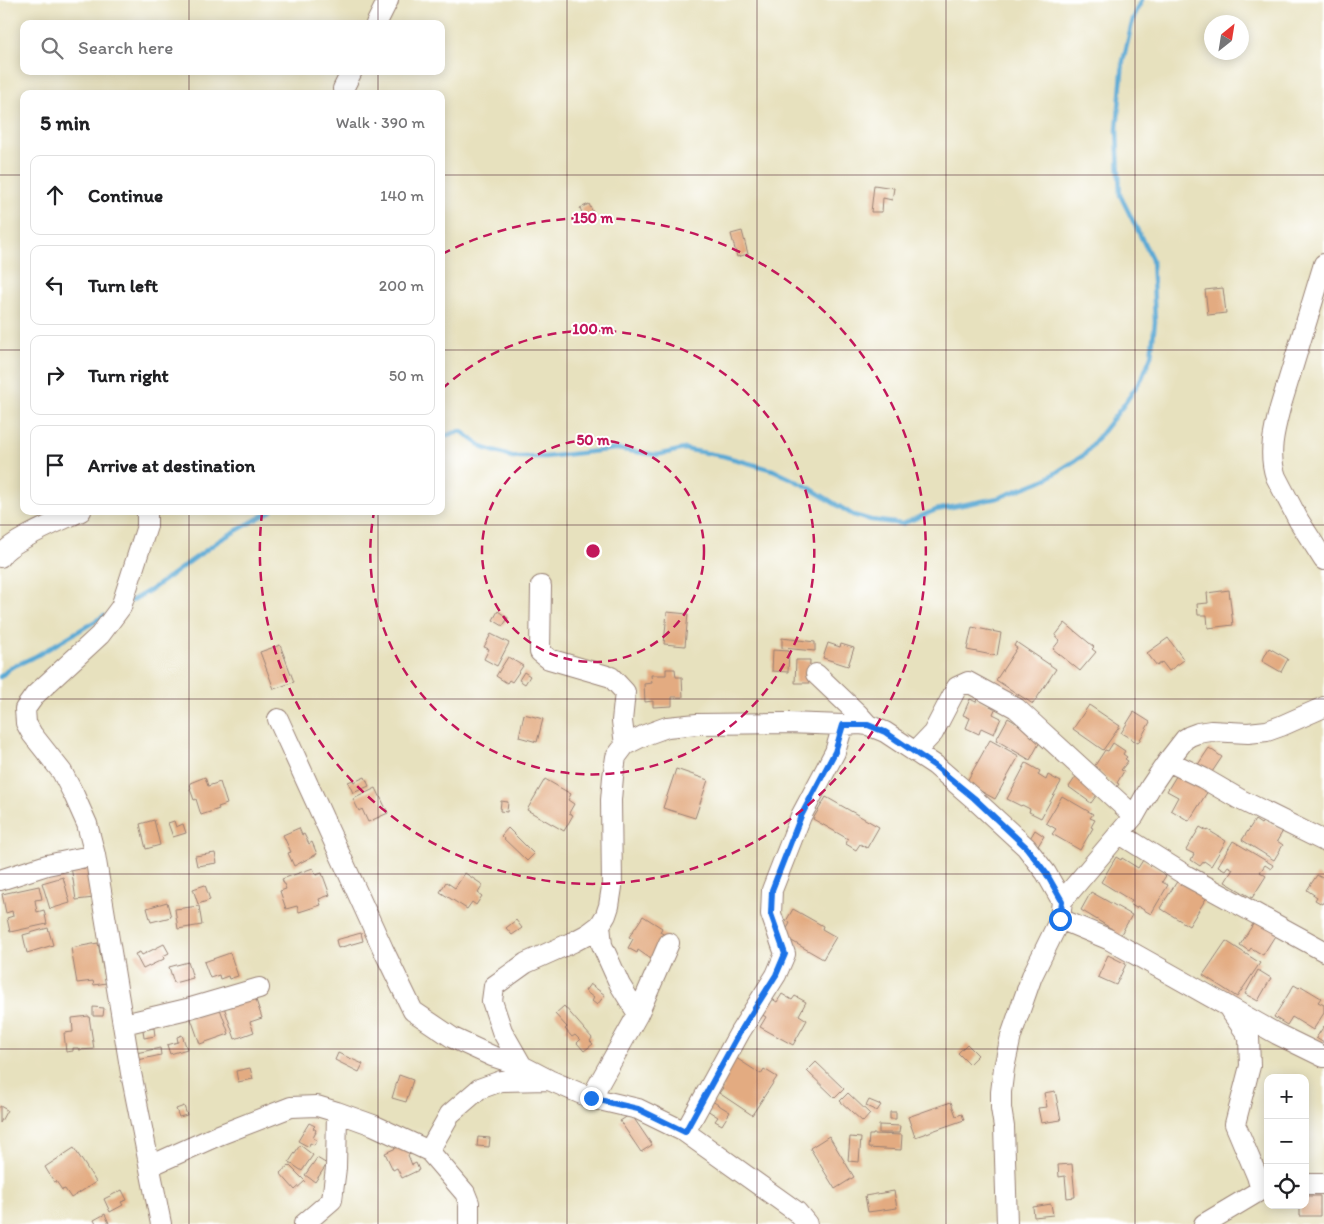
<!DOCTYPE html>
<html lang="en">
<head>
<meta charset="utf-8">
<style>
  :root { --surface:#fff; --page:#f6f6f6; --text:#202124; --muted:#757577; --line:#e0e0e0 }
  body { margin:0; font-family:Itim,sans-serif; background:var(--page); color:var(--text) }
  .controls { position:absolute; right:15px; bottom:15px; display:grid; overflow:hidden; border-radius:10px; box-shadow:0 2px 12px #0003 }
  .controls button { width:45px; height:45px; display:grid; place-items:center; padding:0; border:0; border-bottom:1px solid var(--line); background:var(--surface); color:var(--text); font:25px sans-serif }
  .compass { position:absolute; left:1204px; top:15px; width:45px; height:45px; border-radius:50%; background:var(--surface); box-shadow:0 2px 12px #0003; rotate:30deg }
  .stop { position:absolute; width:15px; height:15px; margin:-11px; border:4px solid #1a73e8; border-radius:50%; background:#fff }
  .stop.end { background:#1a73e8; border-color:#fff; box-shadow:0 1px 5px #0008 }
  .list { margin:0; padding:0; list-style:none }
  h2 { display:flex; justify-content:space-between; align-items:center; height:65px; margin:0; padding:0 20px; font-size:21px }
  h2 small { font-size:16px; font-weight:400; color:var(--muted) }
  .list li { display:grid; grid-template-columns:32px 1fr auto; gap:15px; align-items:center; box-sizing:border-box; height:80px; margin:0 10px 10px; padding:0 10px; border:1px solid var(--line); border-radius:10px }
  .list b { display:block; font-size:19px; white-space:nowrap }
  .list em { font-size:16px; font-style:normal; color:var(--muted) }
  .icon { flex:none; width:28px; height:28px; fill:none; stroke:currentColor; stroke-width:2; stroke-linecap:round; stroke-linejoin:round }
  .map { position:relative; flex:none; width:1324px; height:1224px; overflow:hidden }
  .search { position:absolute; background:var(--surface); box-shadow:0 2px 12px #0003; left:20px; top:20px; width:425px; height:55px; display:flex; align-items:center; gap:12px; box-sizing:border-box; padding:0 18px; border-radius:10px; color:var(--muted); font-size:19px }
  .panel { position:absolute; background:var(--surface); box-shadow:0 2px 12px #0003; left:20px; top:90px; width:425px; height:425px; border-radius:10px }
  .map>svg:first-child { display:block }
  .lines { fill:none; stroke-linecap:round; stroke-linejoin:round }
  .stream { stroke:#5aa9d4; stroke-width:4.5 }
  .building { fill:#e3ab81 }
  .minor-casing { stroke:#988074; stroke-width:22 }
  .minor { stroke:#fff; stroke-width:20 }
  .route { stroke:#1a73e8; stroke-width:6 }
  .grid { fill:none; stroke:#4a1f2b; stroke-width:1; stroke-opacity:0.55 }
  .ring { fill:none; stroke:#c2185b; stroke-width:2.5; stroke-dasharray:9 6 }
  .centre { fill:#c2185b; stroke:#fff; stroke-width:2.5 }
  .ring-label { font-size:15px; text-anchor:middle; font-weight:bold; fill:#c2185b; stroke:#fff; stroke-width:4; stroke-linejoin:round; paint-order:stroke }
</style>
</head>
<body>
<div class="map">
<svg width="1324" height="1224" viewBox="0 0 1324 1224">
  <rect width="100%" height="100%" fill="#fff"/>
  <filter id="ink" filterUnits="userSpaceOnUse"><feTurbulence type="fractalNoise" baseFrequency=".02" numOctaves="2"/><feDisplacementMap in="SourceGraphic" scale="10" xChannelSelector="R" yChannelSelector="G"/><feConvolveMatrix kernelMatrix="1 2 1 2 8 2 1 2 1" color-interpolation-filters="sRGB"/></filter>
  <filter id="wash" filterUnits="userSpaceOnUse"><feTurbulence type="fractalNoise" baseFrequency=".0096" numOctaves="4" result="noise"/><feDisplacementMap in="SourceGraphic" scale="20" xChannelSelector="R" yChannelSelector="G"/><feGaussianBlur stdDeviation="1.12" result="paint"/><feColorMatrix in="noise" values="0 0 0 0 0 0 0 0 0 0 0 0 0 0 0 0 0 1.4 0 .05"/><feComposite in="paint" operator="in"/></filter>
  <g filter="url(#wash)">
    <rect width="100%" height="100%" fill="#e7e1be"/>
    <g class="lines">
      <path class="stream" d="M 441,437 L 461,431 L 484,448 L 512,457 L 545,457 L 616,449 L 657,455 L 684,449 L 723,456 L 773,470 L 808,487 L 853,515 L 871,520 L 902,524 L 936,510 L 998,498 L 1046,479 L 1084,455 L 1123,406 L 1142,378 L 1151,356 L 1155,322 L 1152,259 L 1120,195 L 1117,130 L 1123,61 L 1133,19 L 1142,0
        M 131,601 L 152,589 L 220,540 L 271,511
        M 0,677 L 10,668 L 36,656 L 104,616"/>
    </g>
    <g id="blocks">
      <path class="building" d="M 874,185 L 894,188 L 892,200 L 883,198 L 882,212 L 871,212 Z
        M 589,204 L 595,217 L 586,221 L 580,208 Z
        M 742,231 L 748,254 L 737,257 L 731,234 Z
        M 1223,288 L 1226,313 L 1208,315 L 1205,290 Z
        M 1229,590 L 1233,625 L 1208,628 L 1207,615 L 1198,615 L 1197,604 L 1208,603 L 1207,593 Z
        M 498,611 L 508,618 L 503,626 L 493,620 Z
        M 667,612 L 688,614 L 685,646 L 664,644 Z
        M 1065,623 L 1094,647 L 1092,649 L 1096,652 L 1080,671 L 1053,649 L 1060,640 L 1055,636 Z
        M 972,627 L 1001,633 L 997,656 L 967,650 Z
        M 491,634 L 509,643 L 497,666 L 484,659 L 489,649 L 484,647 Z
        M 782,638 L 815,642 L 815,651 L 782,648 Z
        M 1168,638 L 1184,660 L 1169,671 L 1162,662 L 1157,666 L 1147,653 Z
        M 1016,642 L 1056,669 L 1033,704 L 996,680 L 1017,648 L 1014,646 Z
        M 828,643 L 840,647 L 841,644 L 854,648 L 848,666 L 823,658 Z
        M 280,645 L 294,682 L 274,689 L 260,652 Z
        M 1269,648 L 1288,659 L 1281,672 L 1262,661 Z
        M 773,650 L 789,651 L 788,672 L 772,671 Z
        M 508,657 L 523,666 L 512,682 L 509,680 L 507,683 L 496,676 Z
        M 796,660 L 810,660 L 809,683 L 795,683 Z
        M 666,669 L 675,669 L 676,677 L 682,677 L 683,697 L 672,697 L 672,706 L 653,707 L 653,701 L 645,702 L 644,684 L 652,683 L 651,675 L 666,675 Z
        M 524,672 L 530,676 L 525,684 L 519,680 Z
        M 970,699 L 976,702 L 977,699 L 996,707 L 993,714 L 1001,718 L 994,734 L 981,728 L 979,734 L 966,728 L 970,718 L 963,715 Z
        M 1089,705 L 1120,726 L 1103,750 L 1073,729 Z
        M 1134,712 L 1150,722 L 1138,743 L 1121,733 Z
        M 524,714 L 543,719 L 537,742 L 519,737 Z
        M 1008,718 L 1042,738 L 1030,760 L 996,740 Z
        M 990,740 L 1019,756 L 995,799 L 966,783 Z
        M 1113,743 L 1125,751 L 1123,754 L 1127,757 L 1125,759 L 1128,761 L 1121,770 L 1124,771 L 1117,783 L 1119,784 L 1117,787 L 1094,767 L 1105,750 L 1108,751 Z
        M 1209,748 L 1222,757 L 1210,775 L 1197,766 Z
        M 1026,763 L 1040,771 L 1038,775 L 1046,780 L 1048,775 L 1061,782 L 1041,818 L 1029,812 L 1030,809 L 1022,805 L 1021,806 L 1007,799 Z
        M 676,769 L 708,780 L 695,818 L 663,808 Z
        M 1178,773 L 1208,791 L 1189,821 L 1171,810 L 1178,797 L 1167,791 Z
        M 1077,775 L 1099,792 L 1091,803 L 1069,787 Z
        M 205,777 L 208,786 L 220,782 L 227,804 L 218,807 L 219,809 L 201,815 L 196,799 L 194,800 L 190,789 L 191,788 L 190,783 Z
        M 365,777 L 369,786 L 353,793 L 348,782 L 353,780 L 354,782 Z
        M 545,779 L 571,794 L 568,800 L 574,804 L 569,813 L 573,815 L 564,831 L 527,810 Z
        M 376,788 L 388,813 L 368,822 L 362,809 L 359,811 L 353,799 Z
        M 1062,796 L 1093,814 L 1090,818 L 1095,820 L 1091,827 L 1093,828 L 1080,850 L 1052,834 L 1056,829 L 1046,823 Z
        M 826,797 L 879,827 L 867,848 L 860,844 L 856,850 L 846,844 L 848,839 L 813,819 Z
        M 501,801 L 508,802 L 507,812 L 500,811 Z
        M 154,820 L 160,845 L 146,849 L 140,824 Z
        M 1255,820 L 1261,824 L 1264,820 L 1283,831 L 1277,841 L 1283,845 L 1274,860 L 1242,840 Z
        M 174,821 L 176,827 L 183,824 L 186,833 L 173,837 L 168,823 Z
        M 1200,827 L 1207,831 L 1208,830 L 1226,841 L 1211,866 L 1204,861 L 1200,866 L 1191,860 L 1194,854 L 1186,850 Z
        M 299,828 L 302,835 L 304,834 L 309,844 L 312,842 L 317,854 L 294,866 L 288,853 L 291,852 L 283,835 Z
        M 508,828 L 534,854 L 527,861 L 501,836 Z
        M 1035,830 L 1044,836 L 1038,846 L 1029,840 Z
        M 1233,841 L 1273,865 L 1271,869 L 1265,865 L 1260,872 L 1266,876 L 1252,898 L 1225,882 L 1233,869 L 1228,866 L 1225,870 L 1218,866 Z
        M 215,853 L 217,863 L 197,866 L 195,856 Z
        M 1116,857 L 1121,860 L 1122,858 L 1138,868 L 1143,860 L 1167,874 L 1162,882 L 1168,885 L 1151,914 L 1137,906 L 1136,908 L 1130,904 L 1132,901 L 1101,882 Z
        M 90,864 L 94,898 L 76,900 L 71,866 Z
        M 313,868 L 316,875 L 322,873 L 330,895 L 319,899 L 321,905 L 299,912 L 297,906 L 286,909 L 280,891 L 286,889 L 282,879 Z
        M 465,873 L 483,885 L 478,893 L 482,896 L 476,905 L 472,902 L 467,909 L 440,892 L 446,882 L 455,888 Z
        M 1317,875 L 1324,879 L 1324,901 L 1322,904 L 1315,900 L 1317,897 L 1307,890 Z
        M 63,877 L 70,903 L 50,909 L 42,883 Z
        M 1178,880 L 1207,897 L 1189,926 L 1160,908 Z
        M 205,885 L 210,900 L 198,904 L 193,889 Z
        M 39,886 L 42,899 L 35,900 L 37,912 L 44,910 L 47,924 L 10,932 L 7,918 L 13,916 L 12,911 L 6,913 L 2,894 Z
        M 1091,892 L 1132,915 L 1118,939 L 1109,934 L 1112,929 L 1081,910 Z
        M 167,902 L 171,917 L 151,922 L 147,908 Z
        M 199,906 L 202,925 L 178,929 L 175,909 Z
        M 793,909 L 823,926 L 822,929 L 836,937 L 823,959 L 783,936 L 790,923 L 786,921 Z
        M 643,916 L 662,928 L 660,932 L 668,937 L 651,959 L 638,950 L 637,953 L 628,948 L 633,939 L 629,937 Z
        M 1257,918 L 1278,931 L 1263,955 L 1251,948 L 1249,951 L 1240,945 Z
        M 516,920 L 522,928 L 512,935 L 506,928 Z
        M 48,928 L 53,945 L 27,953 L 23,935 Z
        M 361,933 L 363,941 L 338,948 L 336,940 Z
        M 1226,941 L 1260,963 L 1237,997 L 1203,975 Z
        M 98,943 L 106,983 L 94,985 L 93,981 L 77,983 L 71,948 Z
        M 164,944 L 169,953 L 163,956 L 164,959 L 143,969 L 135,954 L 140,952 L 142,955 Z
        M 230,953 L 238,976 L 229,979 L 228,976 L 220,979 L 219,975 L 210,978 L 204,962 Z
        M 1108,955 L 1126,964 L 1116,985 L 1098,977 Z
        M 188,962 L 193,978 L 174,983 L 169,967 Z
        M 1258,970 L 1271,978 L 1258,1001 L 1245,994 Z
        M 590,984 L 605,995 L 597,1005 L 592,1001 L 594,998 L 585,991 Z
        M 1294,985 L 1299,988 L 1301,986 L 1321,998 L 1318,1002 L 1324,1005 L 1324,1013 L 1313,1030 L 1292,1017 L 1287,1025 L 1274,1017 Z
        M 254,994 L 262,1018 L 250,1022 L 254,1032 L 235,1039 L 223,1004 Z
        M 782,994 L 792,1000 L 795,996 L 806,1002 L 799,1015 L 807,1020 L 793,1045 L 760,1027 L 766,1017 L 759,1013 L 769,997 L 777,1002 Z
        M 219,1006 L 229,1034 L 200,1044 L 190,1016 Z
        M 564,1006 L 592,1038 L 590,1041 L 593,1044 L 584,1051 L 577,1043 L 580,1040 L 575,1035 L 572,1037 L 565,1029 L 567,1027 L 555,1014 Z
        M 93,1007 L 104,1008 L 103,1016 L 93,1016 Z
        M 89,1016 L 94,1049 L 79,1050 L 78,1048 L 73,1048 L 73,1051 L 66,1052 L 64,1033 L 73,1032 L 72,1018 Z
        M 1324,1026 L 1324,1043 L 1316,1038 Z
        M 154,1028 L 155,1036 L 144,1038 L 143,1030 Z
        M 182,1035 L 187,1049 L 170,1054 L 167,1045 L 178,1042 L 177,1037 Z
        M 967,1044 L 978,1055 L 969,1064 L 958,1053 Z
        M 160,1048 L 161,1055 L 138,1060 L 136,1053 Z
        M 338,1053 L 363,1064 L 359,1072 L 335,1060 Z
        M 733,1056 L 761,1074 L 764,1069 L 777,1077 L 752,1115 L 719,1093 L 723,1088 L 715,1083 Z
        M 816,1062 L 844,1089 L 835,1098 L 807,1071 Z
        M 250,1068 L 253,1079 L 238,1082 L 236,1071 Z
        M 399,1075 L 413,1080 L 406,1102 L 392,1098 Z
        M 1055,1091 L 1061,1120 L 1041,1123 L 1038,1108 L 1047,1107 L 1044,1093 Z
        M 848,1093 L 870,1114 L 863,1122 L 840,1101 Z
        M 869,1100 L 881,1105 L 877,1111 L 866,1106 Z
        M 712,1101 L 730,1112 L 722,1125 L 715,1121 L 718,1117 L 707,1110 Z
        M 951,1102 L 956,1116 L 962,1114 L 964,1120 L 915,1137 L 908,1117 Z
        M 0,1106 L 7,1110 L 0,1123 Z
        M 184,1106 L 187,1115 L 179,1117 L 176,1109 Z
        M 890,1112 L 896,1112 L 896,1119 L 890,1119 Z
        M 631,1114 L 652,1145 L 641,1152 L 620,1121 Z
        M 309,1123 L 315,1126 L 313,1128 L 316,1130 L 315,1132 L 316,1132 L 313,1138 L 317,1140 L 314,1145 L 310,1143 L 309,1147 L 298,1141 Z
        M 879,1125 L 900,1126 L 899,1133 L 879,1133 Z
        M 873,1134 L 902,1135 L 901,1150 L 868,1148 L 869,1135 L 873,1135 Z
        M 829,1136 L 854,1177 L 835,1189 L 810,1148 Z
        M 478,1137 L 490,1138 L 489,1147 L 477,1146 Z
        M 850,1137 L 861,1138 L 859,1162 L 848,1161 Z
        M 407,1143 L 411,1154 L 408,1155 L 412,1165 L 416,1163 L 419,1170 L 402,1178 L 397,1168 L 393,1170 L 385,1153 Z
        M 300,1145 L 313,1155 L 302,1171 L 289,1162 Z
        M 74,1148 L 96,1182 L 71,1198 L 65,1189 L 62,1190 L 56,1181 L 54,1182 L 45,1167 Z
        M 317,1158 L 327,1164 L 315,1182 L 305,1175 Z
        M 1072,1164 L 1075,1197 L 1067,1198 L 1065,1176 L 1059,1177 L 1058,1165 Z
        M 289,1165 L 305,1181 L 295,1190 L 280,1173 Z
        M 122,1190 L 127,1200 L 121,1202 L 123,1205 L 110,1212 L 104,1199 Z
        M 894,1191 L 897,1208 L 868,1212 L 865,1196 Z
        M 1305,1196 L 1320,1196 L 1320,1216 L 1300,1216 L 1300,1205 L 1305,1205 Z
        M 1051,1204 L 1053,1215 L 1034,1217 L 1033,1207 Z
        M 105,1214 L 109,1223 L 96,1224 L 94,1220 Z"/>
    </g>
  </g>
  <g filter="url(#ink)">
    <use href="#blocks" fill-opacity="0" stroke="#988074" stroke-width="1"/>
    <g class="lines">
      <g class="minor-casing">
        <path id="minor" d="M 376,24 L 388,0
          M 344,94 L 343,89 L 352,71
          M 1324,264 L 1280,408 C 1274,431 1268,454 1276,477 L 1299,521 L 1324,560
          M 147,511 L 147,526 L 121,607 L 100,635 L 35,695 L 25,709 L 26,723 L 32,734 L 62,772 L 74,795 L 87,824 L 95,855 L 131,1073 L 161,1224
          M 0,557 C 9,541 62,520 81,511
          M 541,586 L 540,652 L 549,659 L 611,677 L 625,692 L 622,721 L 625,745
          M 816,674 L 858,714 L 868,725
          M 278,719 L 383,949 L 413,1011 L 453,1038 L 492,1056 L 522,1066
          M 915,752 L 933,733 L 957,687 L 968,682 L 1016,708 L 1134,816
          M 1168,761 L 1203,778 L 1241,800 L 1324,841
          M 1120,834 L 1187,876 L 1324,951
          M 0,880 L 47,865 L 95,855
          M 1060,919 L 1108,939 L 1277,1034 L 1324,1057
          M 1230,1010 L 1249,1037 L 1250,1066 L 1235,1124 L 1257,1176 L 1261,1190
          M 638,1014 L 669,943
          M 124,1024 L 187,1009 L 259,988
          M 591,1098 L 638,1014 L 620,985 L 602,945 L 600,925
          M 685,1132 L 740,1032 L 776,975 L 785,954 L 771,914 L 772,890 L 801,816 L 835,752 L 843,725
          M 150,1166 L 219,1135 L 291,1107 L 317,1106 L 337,1112 L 373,1125 L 429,1151
          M 1305,1184 L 1324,1184
          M 304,1224 L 332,1200 L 336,1168 L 337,1112
          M 469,1224 L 469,1203 L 465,1193 L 429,1151 L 450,1114 L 479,1089 L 501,1081 L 547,1080
          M 807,1224 L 797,1212 L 685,1132 L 638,1109 L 591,1098 L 549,1080 L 522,1066 L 502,1031 L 492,1001 L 494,986 L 526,963 L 573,942 L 588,934 L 600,925 L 606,915 L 609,906 L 612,887 L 611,800 L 613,777 L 616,757 L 625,745 L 645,735 L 667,727 L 697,724 L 787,723 L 843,725 L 860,724 L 868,725 L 885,732 L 935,765 L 973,798 L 1026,847 L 1046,873 L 1062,901
          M 1007,1224 L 1004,1127 L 1001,1108 L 1001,1092 L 1004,1068 L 1011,1036 L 1020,1010 L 1032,976 L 1060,919 L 1062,901 L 1134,816 L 1151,786 L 1168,761 L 1185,739 L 1190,736 L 1198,733 L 1211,731 L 1248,733 L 1267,731 L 1281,726 L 1324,707
          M 1204,1224 L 1261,1190 L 1268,1189"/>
      </g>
      <use href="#minor" class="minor"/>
    </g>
  </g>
  <g class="lines" filter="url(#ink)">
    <path class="route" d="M 591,1098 L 638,1109 L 685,1132 L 740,1032 L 776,975 L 785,954 L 771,914 L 772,890 L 801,816 L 835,752 L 843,725 L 868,725 L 885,732 L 935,766 L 974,798 L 1026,847 L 1046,873 L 1062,901 L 1060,919"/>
  </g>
  <path class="grid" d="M 189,0 L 189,24M 378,0 L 378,24M 567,0 L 567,1224M 757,0 L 757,1224M 946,0 L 946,1224M 1135,0 L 1135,1224M 189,71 L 189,94M 378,71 L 378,94M 0,175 L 24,175M 441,175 L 1324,175M 0,350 L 24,350M 441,350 L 1324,350M 189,511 L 189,1224M 378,511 L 378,1224M 0,525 L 1324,525M 0,699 L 1324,699M 0,874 L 1324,874M 0,1049 L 1324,1049"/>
  <g class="ring">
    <circle cx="593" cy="551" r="111"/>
    <path d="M442 389A222 222 0 1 1 374 512"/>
    <path d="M442 254A333 333 0 1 1 262 513"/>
  </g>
  <circle cx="593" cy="551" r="8" class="centre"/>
  <g class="ring-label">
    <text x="593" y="223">150 m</text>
    <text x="593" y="334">100 m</text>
    <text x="593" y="445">50 m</text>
  </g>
</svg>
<div class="controls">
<button>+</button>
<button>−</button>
<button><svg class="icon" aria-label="locate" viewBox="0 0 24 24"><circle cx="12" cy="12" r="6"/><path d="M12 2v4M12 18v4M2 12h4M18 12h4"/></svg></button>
</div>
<svg class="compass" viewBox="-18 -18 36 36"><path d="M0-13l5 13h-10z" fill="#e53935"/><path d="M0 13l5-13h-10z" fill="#757577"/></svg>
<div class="stop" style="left:1060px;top:919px"></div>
<div class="stop end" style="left:591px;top:1098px"></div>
<div class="search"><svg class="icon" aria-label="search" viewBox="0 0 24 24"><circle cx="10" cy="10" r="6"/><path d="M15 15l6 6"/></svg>Search here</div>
<section class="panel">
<h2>5 min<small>Walk · 390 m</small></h2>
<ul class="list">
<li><svg class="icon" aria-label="ahead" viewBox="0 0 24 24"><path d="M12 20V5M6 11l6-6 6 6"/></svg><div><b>Continue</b></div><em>140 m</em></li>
<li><svg class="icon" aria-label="left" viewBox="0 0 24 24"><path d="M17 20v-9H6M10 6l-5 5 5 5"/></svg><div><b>Turn left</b></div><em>200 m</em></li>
<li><svg class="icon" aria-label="right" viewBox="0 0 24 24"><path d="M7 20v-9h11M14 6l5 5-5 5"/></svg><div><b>Turn right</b></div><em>50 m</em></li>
<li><svg class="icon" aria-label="arrive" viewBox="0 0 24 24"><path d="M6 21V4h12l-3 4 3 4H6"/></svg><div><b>Arrive at destination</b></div></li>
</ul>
</section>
</div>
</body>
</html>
